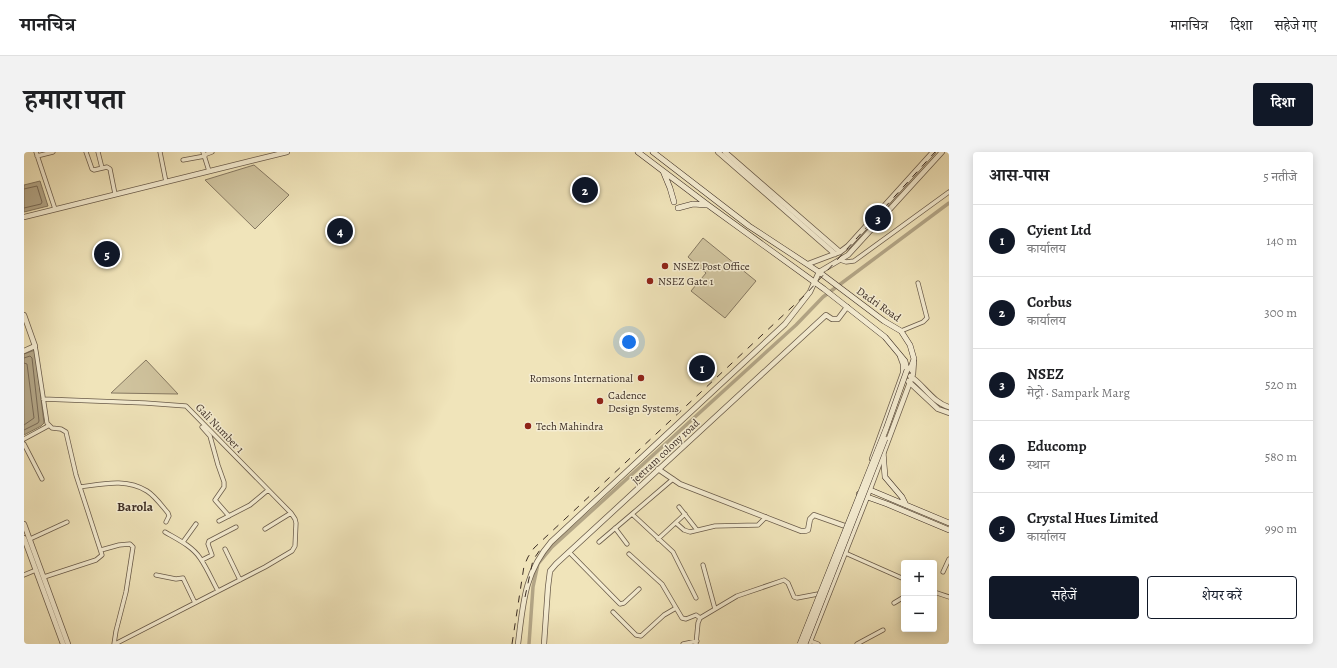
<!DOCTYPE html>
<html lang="hi">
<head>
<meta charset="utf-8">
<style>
  :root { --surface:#fff; --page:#f2f2f2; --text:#202124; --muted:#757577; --line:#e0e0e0; --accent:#111827 }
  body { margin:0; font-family:Alegreya,"Noto Serif Devanagari",serif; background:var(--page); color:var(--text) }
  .controls { position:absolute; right:12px; bottom:12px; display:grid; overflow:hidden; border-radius:4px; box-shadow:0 2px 10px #0003 }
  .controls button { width:36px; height:36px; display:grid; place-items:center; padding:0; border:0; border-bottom:1px solid var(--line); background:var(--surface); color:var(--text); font:20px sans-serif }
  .you { position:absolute; left:605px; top:190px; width:14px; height:14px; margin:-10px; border:3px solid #fff; border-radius:50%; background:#1a73e8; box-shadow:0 0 0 6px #1a73e833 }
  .badge { display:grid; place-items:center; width:26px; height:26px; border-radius:50%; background:var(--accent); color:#fff; font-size:13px; font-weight:700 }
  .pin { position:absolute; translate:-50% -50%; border:2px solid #fff; box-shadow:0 1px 4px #0006 }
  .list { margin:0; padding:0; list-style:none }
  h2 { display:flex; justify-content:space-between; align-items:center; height:52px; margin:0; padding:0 16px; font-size:17px }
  h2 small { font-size:13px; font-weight:400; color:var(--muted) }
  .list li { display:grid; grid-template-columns:26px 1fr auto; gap:12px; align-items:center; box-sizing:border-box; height:72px; padding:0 16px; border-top:1px solid var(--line) }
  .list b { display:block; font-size:15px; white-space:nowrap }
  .list p { margin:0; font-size:13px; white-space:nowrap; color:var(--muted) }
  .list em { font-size:13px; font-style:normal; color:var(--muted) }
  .actions { display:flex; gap:8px; padding:12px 16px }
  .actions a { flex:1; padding:9px 0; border:1px solid var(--accent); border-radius:4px; text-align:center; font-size:14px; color:var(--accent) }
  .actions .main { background:var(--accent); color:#fff }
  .map { position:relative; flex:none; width:925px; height:492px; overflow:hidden; border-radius:4px }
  header { display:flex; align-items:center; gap:24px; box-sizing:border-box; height:56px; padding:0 20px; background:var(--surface); border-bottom:1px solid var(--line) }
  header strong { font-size:19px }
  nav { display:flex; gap:22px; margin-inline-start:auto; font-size:14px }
  .intro { display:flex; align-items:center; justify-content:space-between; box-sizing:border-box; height:96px; padding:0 24px }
  h1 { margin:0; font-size:28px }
  .button { padding:10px 18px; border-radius:4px; background:var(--accent); color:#fff; font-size:14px; font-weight:700 }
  main { display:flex; gap:24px; padding:0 24px }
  aside { flex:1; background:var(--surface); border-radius:4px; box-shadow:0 2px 10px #0003 }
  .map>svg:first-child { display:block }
  .green { fill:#d1c5a0; stroke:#867962 }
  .water { fill:#b3a687; stroke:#83765f }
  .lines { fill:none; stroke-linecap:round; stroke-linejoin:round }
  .shore { stroke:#786a56; stroke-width:1 }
  .canal { stroke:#b3a687; stroke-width:3.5 }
  .minor-casing { stroke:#695b4a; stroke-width:5 }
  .tertiary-casing { stroke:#695b4a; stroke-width:6 }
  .secondary-casing { stroke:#3c2d24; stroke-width:6 }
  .minor { stroke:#f5edd2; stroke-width:3.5 }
  .tertiary { stroke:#f5edd2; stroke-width:4.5 }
  .secondary { stroke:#f5edd2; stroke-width:5 }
  .rail { stroke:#3c2d24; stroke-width:1; stroke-dasharray:7 7; stroke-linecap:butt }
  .secondary-bridge-casing { stroke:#3c2d24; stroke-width:6; stroke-linecap:butt }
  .secondary-bridge { stroke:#f5edd2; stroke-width:5 }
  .poi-dot { fill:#8f2418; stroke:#f5edd2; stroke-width:1.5 }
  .labels { text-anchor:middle; stroke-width:3; stroke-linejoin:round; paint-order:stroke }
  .poi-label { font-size:11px; fill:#3c2d24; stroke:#f5edd2; text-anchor:start }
  .street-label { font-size:11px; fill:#3c2d24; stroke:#f5edd2 }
  .quarter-label { font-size:13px; font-weight:bold; fill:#3c2d24; stroke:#f5edd2 }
</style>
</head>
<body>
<header>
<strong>मानचित्र</strong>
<nav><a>मानचित्र</a><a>दिशा</a><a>सहेजे गए</a></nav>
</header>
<div class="intro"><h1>हमारा पता</h1><a class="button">दिशा</a></div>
<main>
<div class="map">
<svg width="925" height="492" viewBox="0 0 925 492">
  <rect width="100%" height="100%" fill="#f0e4ba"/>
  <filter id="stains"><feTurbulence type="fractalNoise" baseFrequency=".005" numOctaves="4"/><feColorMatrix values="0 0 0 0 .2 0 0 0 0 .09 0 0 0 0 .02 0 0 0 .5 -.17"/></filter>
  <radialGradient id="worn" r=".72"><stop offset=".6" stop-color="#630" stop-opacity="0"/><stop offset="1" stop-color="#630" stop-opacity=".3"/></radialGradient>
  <path class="green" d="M 230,13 L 265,43 L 231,77 L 181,28 Z
    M 679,86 L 732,129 L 701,166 L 667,139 L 682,121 L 664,105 Z
    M 122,208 L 154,242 L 87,241 Z"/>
  <path class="water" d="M 16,29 L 24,54 L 0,60 L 0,33 Z
    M 11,198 L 20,271 L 17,274 L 0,283 L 0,202 Z"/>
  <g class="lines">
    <path class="shore" d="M 0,37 L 13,34 L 18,50 L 17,52 L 0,56
      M 0,206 L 6,204 L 8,206 L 15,269 L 14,271 L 0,278
      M 0,211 L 3,212 L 10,266 L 0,273"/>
    <path class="canal" d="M 505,492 L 509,435 L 514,412 L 528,395 L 772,173 L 799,145 L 925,51"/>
    <g class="minor-casing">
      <path id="minor" d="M 12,0 L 31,57
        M 62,0 L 68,17 L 70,18 L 83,15 L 86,17 L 91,42
        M 74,0 L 78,16
        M 136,0 L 142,30
        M 179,0 L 185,19
        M 180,3 L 188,0
        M 13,4 L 29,0
        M 159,8 L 181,4
        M 816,108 L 822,110 L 830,109 L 925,40
        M 877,179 L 899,170 L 903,166 L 894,131
        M 11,194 L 12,199 L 23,271 L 28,276 L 37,277 L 42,280 L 52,323 L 78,403 L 72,408 L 20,425
        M 19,247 L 121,251 L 162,254 L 267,361 L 271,367 L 272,371 L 271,394 L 268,399 L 241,415 L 91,492
        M 178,275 L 186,284 L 194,313 L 200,330 L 200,335 L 191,348 L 205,364
        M 0,287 L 24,274
        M 0,292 L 18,327
        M 649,327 L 608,362 L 649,400 L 672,446
        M 56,335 C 79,332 102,326 123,339 C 131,344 138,354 144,361 L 145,364 L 142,370
        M 655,355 L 673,378
        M 195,369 L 226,353 L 244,338
        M 652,371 L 660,378 L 666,380 L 691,374 L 734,373 L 742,365
        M 591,376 L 603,392
        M 241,377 L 267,361
        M 141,380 C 153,387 168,394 176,406 C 183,416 188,428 194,439
        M 6,387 L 43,370
        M 634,387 L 661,362
        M 159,390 L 172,372
        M 575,390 L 608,362
        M 201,397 L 216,428
        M 77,398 L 95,393 L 106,392 L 109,395 L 102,440 L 92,479 L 90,492
        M 545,400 L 596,452 L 600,451 L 615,437
        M 819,400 L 880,427
        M 605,402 L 638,432 L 658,466 L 662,467 L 672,463 L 676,466
        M 178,408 L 188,403 L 184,392 L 185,389 L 212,375
        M 679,413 L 691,457
        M 919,420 L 925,407
        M 0,423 L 12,418
        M 132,423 L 152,427 L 159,426 L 171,451
        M 910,440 L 925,445
        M 870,451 L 880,445
        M 589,460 L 612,483 L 617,484 L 640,463 L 652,456
        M 786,489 L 794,492
        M 659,492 L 673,489
        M 672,492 L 674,471 L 676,466 L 713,444 L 760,428 L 764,431 L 770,445 L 773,446 L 794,442
        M 833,492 L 859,478"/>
    </g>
    <g class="tertiary-casing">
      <path id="tertiary" d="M 694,0 L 811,102
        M 701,0 L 816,100
        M 0,65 L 263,0
        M 784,112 L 816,100 L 824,94 L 909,0
        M 0,163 L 11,194 L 0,199
        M 886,224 C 899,232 909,251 925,255
        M 884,229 L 914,257 L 925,261
        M 848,307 L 879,221 L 879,212 L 876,204
        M 634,317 L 656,332 L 777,379 L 781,379 L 784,378 L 786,367 L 790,363 L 821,374
        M 0,372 L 44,492
        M 0,386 L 39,492
        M 494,492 C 499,453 500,421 527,390 L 761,172 L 786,140 L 795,120 L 824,103 L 918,0
        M 520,492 L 524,435 L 526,419 L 532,412 L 802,163 L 808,167 L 814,167 L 823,155
        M 785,492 L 843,345 L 889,222 L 890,209"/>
    </g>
    <g class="secondary-casing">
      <path id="secondary" d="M 614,0 L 684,53 L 800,137 L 861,185 L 881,209 L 883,218
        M 629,0 L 725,74 L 795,120 L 860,169 L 877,179 L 886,193 L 890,207 L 886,218
        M 639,19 L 646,36 L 650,50
        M 654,56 L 669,52 L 683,53
        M 859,299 L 861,325 L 878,345 L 882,353
        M 839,335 L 925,371
        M 835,342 L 863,352 L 925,378"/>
    </g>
    <use href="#minor" class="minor"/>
    <use href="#tertiary" class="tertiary"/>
    <use href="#secondary" class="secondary"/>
    <path class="rail" d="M 501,445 L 509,408 L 518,395
      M 488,492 L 500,414 L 504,405 L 510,396 L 783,141 L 911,0"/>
    <g class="secondary-bridge-casing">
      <path id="secondary-bridge" d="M 776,492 L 862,277 L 883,218
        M 781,492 L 861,287"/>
    </g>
    <use href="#secondary-bridge" class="secondary-bridge"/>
  </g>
  <g class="poi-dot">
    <circle cx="641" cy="114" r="4"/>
    <circle cx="626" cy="129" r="4"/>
    <circle cx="617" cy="226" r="4"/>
    <circle cx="576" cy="249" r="4"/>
    <circle cx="504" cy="274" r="4"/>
  </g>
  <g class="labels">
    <g class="poi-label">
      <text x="649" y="118">NSEZ Post Office</text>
      <text x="634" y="133">NSEZ Gate 1</text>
      <text x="609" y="230" text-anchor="end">Romsons International</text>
      <text x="584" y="247">Cadence<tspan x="584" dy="13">Design Systems</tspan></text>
      <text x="512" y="278">Tech Mahindra</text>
    </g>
    <g class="street-label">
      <text transform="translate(855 152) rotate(35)" y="4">Dadri Road</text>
      <text transform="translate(196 276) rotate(46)" y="4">Gali Number 1</text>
      <text transform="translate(641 299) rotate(-43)" y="4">jeetram colony road</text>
    </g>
    <g class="quarter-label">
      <text x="111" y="359">Barola</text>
    </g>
  </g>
  <rect width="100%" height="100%" filter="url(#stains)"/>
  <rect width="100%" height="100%" fill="url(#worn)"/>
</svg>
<div class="controls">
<button>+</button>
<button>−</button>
</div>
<div class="you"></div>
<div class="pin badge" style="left:678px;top:216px">1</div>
<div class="pin badge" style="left:561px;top:38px">2</div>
<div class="pin badge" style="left:854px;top:66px">3</div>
<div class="pin badge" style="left:316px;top:79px">4</div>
<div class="pin badge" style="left:83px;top:102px">5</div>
</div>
<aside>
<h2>आस-पास<small>5 नतीजे</small></h2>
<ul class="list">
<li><span class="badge">1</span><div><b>Cyient Ltd</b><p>कार्यालय</p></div><em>140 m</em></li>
<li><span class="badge">2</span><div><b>Corbus</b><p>कार्यालय</p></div><em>300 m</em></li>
<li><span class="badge">3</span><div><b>NSEZ</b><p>मेट्रो · Sampark Marg</p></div><em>520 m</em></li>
<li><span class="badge">4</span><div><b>Educomp</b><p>स्थान</p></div><em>580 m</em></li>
<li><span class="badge">5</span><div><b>Crystal Hues Limited</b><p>कार्यालय</p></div><em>990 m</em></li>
</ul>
<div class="actions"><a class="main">सहेजें</a><a>शेयर करें</a></div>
</aside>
</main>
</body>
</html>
